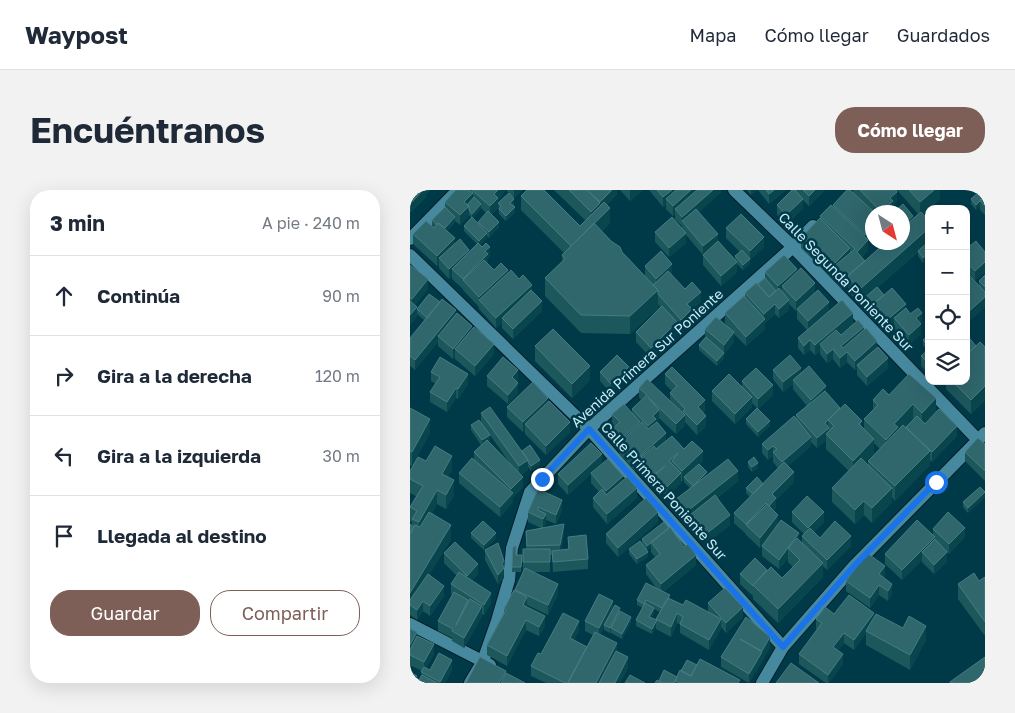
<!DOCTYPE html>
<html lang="es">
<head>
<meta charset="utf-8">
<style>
  :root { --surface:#fff; --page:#f2f2f3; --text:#1f2937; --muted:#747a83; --line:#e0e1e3; --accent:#7e5f58 }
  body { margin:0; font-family:"Golos Text",sans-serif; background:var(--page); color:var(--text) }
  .controls { position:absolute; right:15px; top:15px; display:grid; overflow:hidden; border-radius:10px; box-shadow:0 5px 20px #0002 }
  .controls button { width:45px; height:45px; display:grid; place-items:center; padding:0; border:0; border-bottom:1px solid var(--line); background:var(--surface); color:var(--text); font:25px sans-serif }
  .compass { position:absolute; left:455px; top:15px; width:45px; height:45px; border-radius:50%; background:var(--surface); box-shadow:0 5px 20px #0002; rotate:144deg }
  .stop { position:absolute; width:15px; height:15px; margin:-11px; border:4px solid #1a73e8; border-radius:50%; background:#fff }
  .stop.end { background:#1a73e8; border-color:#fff; box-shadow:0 1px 5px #0008 }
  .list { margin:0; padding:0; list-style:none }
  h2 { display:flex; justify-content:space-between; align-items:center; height:65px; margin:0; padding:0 20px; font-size:21px }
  h2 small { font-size:16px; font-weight:400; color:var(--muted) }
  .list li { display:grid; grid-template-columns:32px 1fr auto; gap:15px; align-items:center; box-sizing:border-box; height:80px; padding:0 20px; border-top:1px solid var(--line) }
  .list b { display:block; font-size:19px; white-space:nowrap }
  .list em { font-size:16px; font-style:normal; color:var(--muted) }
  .actions { display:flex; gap:10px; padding:15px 20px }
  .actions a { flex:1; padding:11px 0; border:1px solid var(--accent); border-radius:20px; text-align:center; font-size:18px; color:var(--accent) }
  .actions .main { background:var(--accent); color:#fff }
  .icon { flex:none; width:28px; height:28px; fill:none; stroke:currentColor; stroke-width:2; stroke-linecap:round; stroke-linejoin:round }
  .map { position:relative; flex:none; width:575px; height:493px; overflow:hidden; border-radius:20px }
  header { display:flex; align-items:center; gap:30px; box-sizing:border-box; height:70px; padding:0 25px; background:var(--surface); border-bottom:1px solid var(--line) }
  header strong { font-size:24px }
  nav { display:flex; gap:28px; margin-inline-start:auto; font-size:18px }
  .intro { display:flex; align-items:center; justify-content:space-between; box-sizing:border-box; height:120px; padding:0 30px }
  h1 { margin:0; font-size:35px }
  .button { padding:12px 22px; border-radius:20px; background:var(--accent); color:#fff; font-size:18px; font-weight:700 }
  main { display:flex; gap:30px; padding:0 30px }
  aside { flex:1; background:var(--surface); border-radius:20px; box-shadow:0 5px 20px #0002 }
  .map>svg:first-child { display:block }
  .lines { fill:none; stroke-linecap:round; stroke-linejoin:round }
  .minor-casing { stroke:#081e25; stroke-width:14 }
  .minor { stroke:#46899f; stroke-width:12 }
  .wall { fill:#1c575c; fill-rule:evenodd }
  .shaded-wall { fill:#09454d }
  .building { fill:#2f676c; stroke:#477c82 }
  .route { stroke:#1a73e8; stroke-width:6 }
  .labels { text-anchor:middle; stroke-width:5; stroke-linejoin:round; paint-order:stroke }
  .street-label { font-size:14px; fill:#caebf7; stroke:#003a49 }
</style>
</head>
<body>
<header>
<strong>Waypost</strong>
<nav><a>Mapa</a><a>Cómo llegar</a><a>Guardados</a></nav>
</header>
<div class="intro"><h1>Encuéntranos</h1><a class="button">Cómo llegar</a></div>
<main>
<aside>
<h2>3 min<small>A pie · 240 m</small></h2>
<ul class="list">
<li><svg class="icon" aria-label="ahead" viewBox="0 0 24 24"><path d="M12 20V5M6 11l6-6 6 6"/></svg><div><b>Continúa</b></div><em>90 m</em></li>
<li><svg class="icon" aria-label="right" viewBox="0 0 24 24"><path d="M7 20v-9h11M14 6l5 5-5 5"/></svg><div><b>Gira a la derecha</b></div><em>120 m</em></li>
<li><svg class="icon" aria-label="left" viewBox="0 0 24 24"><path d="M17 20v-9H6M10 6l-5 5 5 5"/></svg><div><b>Gira a la izquierda</b></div><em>30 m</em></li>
<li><svg class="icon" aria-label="arrive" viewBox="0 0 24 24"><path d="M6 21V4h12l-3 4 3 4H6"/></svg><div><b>Llegada al destino</b></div></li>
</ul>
<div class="actions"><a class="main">Guardar</a><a>Compartir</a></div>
</aside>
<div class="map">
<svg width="575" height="493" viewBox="0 0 575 493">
  <rect width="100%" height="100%" fill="#003a49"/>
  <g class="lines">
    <g class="minor-casing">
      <path id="minor" d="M 324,0 L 383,57 L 568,250
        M 0,49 L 48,0
        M 0,65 L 179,239 L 373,457
        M 0,434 L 80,475
        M 60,493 L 73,471 L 87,431 L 99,390 L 102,358 L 120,302 L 179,239 L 383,57 L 403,36
        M 352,493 L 373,457 L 444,376 L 575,243"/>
    </g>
    <use href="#minor" class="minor"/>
  </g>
  <path class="wall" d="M 0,0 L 16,5 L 16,7 L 1,22 L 0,21 Z
    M 46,0 L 95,0 L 95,1 L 88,10 L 88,18 L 81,25 L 89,37 L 79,48 L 77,46 L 77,48 L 70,55 L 80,66 L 78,69 L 78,74 L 84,80 L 98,83 L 109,89 L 122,101 L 132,121 L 103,149 L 92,138 L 92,133 L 86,138 L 69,119 L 69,117 L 53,100 L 53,98 L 53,99 L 42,89 L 42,86 L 39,89 L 29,78 L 29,74 L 27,76 L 3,54 L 3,44 L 24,38 L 22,35 L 22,30 L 35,17 L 35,12 ZM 71,18 L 76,23 L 68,32 L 68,33 L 63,28 ZM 59,25 L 62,28 L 54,36 L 54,41 L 67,54 L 59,62 L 45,54 L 37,41 L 45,32 L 45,31 L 50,35 Z
    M 96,0 L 112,0 L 104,8 Z
    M 144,0 L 207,0 L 207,4 L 197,15 L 200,33 L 192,41 L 235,86 L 235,76 L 262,84 L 261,84 L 275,99 L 291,111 L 282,120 L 282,129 L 271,139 L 267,136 L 267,142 L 241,168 L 226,152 L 226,142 L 250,117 L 248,114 L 248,118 L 220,144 L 171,143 L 135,106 L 135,88 L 152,71 L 152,65 L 154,63 L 111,20 L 111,6 L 170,36 L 176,31 Z
    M 210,0 L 233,0 L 220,11 Z
    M 239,0 L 311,0 L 311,2 L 289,22 L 308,52 L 325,69 L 325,66 L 330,62 L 316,48 L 316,38 L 354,57 L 340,70 L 340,74 L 333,80 L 327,74 L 327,82 L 311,96 L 293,75 L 293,65 L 276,45 L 276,53 L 259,67 L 245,52 L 245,42 L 272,39 L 272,36 L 265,29 L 265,24 L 263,26 L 256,19 L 256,15 L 253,17 Z
    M 337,0 L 347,0 L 341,5 Z
    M 348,0 L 376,0 L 359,14 Z
    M 382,0 L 415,0 L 399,16 L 393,10 L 393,18 L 376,35 L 367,25 L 367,15 Z
    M 437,0 L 440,0 L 443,3 L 443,0 L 486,0 L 487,2 L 487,11 L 483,16 L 483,21 L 481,22 L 462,22 L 462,47 L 458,51 L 458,60 L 452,67 L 455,71 L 476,52 L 492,52 L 492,38 L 494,37 L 492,35 L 492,22 L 485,22 L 485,21 L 493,14 L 503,26 L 503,28 L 508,24 L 487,0 L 530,0 L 530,9 L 513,24 L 519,31 L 519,68 L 513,73 L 508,66 L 508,62 L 468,97 L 474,105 L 482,98 L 496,114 L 496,119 L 500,124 L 508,118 L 512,123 L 512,132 L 511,134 L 511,144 L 499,155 L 484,138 L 484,134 L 477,140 L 464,124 L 464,119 L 459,122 L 452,115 L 452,111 L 449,114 L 438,101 L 438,95 L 432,100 L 422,88 L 422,86 L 421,87 L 391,58 L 391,48 L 410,28 L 410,26 L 421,15 L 423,17 L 423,15 Z
    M 575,0 L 575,25 L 570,20 L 570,16 L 566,20 L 561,14 L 561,9 Z
    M 88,13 L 104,14 L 103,15 L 105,22 L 96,31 L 89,24 Z
    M 556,59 L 575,62 L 575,82 L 565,90 L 556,81 Z
    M 0,75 L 18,99 L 5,115 L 7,119 L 46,125 L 62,139 L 84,164 L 65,186 L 45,169 L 45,167 L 43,169 L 28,156 L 28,152 L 5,180 L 0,176 L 0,140 L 0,148 L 15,131 L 7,124 L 7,126 L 0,135 Z
    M 355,82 L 387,82 L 405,102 L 419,121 L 443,133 L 430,144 L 431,145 L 454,141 L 467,157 L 478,178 L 457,196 L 447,185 L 447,179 L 445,180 L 437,172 L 430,178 L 423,169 L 417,173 L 410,164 L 410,161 L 405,165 L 400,160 L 394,165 L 388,158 L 388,148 L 397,140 L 387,129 L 387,120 L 386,121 L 379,114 L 379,120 L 369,128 L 365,124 L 355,133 L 355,139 L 336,156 L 324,144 L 324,152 L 314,164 L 314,168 L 307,176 L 289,160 L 289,155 L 295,148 L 295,139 L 319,138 L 315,133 L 315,123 L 335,107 L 335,103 L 355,88 Z
    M 575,85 L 575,117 L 556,134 L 556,89 L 569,96 L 569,91 Z
    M 519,118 L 519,129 L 516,125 L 516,120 Z
    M 556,144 L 566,156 L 575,157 L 575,210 L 561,224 L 536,199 L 536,191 L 556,191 Z
    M 519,145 L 519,184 L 511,176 L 511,166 L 517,160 L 513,155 L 513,150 Z
    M 125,156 L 180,190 L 162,208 L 125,171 Z
    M 363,180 L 391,183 L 416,202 L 430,218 L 454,239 L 454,229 L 463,220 L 463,210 L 479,205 L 526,222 L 547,246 L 522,272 L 520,270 L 520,275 L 485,311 L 482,307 L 482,312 L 462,333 L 454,325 L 445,334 L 422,312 L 422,298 L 439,281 L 416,259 L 416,250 L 407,258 L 401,252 L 401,256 L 378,276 L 384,292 L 366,310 L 366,318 L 363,321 L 368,334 L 392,352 L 392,346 L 394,344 L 382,332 L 382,322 L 414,332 L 404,342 L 410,348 L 441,356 L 417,380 L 413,376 L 413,387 L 368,433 L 343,409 L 343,406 L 330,394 L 330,384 L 357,380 L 372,388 L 383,377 L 378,372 L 378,368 L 369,379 L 352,366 L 352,356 L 355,352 L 350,358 L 336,345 L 336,343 L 336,344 L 324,333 L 324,323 L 340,307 L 336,303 L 336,298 L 353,294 L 368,278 L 363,272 L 363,266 L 358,270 L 352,263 L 352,254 L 386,229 L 386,225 L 397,216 L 383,199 L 383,194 L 373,202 L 363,189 ZM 503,228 L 503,229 L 496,237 L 495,237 ZM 464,253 L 470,259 L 458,271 L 458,276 L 455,272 L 464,263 Z
    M 21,182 L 58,194 L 48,209 L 46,208 L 37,222 L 20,212 L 20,202 L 26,194 L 21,191 Z
    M 190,182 L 219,187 L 201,203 L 190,191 Z
    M 255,184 L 295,220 L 293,222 L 296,236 L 287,245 L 275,232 L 275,235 L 266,244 L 249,228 L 249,230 L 247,232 L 256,251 L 274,259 L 293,271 L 289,274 L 297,285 L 328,291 L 307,308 L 320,335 L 296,354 L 280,335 L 280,329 L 275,333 L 265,320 L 265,310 L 280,298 L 274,292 L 274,289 L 272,291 L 271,291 L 271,293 L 257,307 L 245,295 L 245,293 L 242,296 L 234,287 L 234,280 L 231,277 L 231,275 L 225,281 L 209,263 L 209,260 L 200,251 L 200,241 L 205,237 L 202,234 L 202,224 L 222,223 L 222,219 L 231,210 L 229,207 L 229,198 L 260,211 L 260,203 L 262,201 L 255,194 Z
    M 77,186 L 108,190 L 107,192 L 108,203 L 98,214 L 77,196 Z
    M 332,191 L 363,205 L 348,219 L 360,236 L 348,247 L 336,234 L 336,229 L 347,218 L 342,213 L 342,217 L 325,234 L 302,211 L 302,201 L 332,197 Z
    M 138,211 L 160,242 L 136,265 L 115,244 L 115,241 L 113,242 L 97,227 L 97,217 Z
    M 0,218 L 20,243 L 2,276 L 0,275 Z
    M 71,223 L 112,261 L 130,275 L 121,281 L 118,277 L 118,280 L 111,285 L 113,297 L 103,307 L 103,312 L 90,327 L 49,293 L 49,283 L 64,271 L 64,262 L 71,255 L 61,240 L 61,235 L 71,233 ZM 80,245 L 101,275 L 78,251 L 80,250 Z
    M 575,254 L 575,291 L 555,271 L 555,262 Z
    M 16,271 L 42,280 L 38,287 L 44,305 L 36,319 L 27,314 L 22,323 L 41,349 L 19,385 L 34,406 L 20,426 L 13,421 L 7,430 L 0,425 L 0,334 L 2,336 L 2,332 L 0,331 L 0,317 L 6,306 L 0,303 L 0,281 Z
    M 338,272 L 348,278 L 342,282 L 338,277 Z
    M 192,274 L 213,290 L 227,308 L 197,334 L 183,317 L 183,308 L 189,302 L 181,293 L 181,284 L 158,305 L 148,294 L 148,284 Z
    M 128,299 L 152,320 L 146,334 L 136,330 L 136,334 L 134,337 L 154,343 L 151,360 L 158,359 L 158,347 L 178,369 L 178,379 L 143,382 L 142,365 L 140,365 L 140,382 L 123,382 L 148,404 L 138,425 L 117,415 L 117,417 L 135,436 L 129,446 L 116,440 L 97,476 L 77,465 L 77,455 L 94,423 L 94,419 L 105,401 L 113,382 L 113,359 L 116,359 L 116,341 L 131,338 L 118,332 L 118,322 Z
    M 575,307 L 558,323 L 553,317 L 553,312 Z
    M 248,332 L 208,367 L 196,353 L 196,344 Z
    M 254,332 L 286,375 L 253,402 L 260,409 L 273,415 L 298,422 L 298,413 L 333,427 L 316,443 L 311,437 L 311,439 L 299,460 L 270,443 L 270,434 L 267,433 L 261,447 L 246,439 L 246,436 L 242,444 L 226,436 L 226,430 L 233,418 L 227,415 L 227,410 L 247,399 L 236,384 L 236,375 L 245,367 L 241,362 L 241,357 L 237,360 L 238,367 L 227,374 L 219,364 L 219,359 L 232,353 L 232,349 ZM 244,419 L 250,422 L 246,430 L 241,428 L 244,423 Z
    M 523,339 L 555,347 L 539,364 L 537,362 L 537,372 L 524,384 L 512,372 L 512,370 L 492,390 L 475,374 L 475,364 L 523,345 Z
    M 61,343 L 86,348 L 74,360 L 61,348 Z
    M 103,357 L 106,365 L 112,365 L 111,382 L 102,382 Z
    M 75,360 L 94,381 L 94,388 L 88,394 L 75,370 Z
    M 34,363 L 68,384 L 62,390 L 81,413 L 74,425 L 72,424 L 72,426 L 54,458 L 42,451 L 42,448 L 28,441 L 28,431 L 42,405 L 41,404 L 41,394 L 47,386 L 34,373 Z
    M 475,386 L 473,388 L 482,404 L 478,411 L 469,405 L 460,418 L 436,401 L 436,391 Z
    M 575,387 L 575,446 L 548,409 L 548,394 L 569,391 Z
    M 203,419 L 210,421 L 221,432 L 212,449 L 201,443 L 201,441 L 200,443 L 194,440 L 194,437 L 190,445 L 207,461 L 218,477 L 210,493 L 136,493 L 121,486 L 121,476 L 169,441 L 164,450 L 177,457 L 183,445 L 175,441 L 175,431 Z
    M 424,424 L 464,427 L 493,438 L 516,450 L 500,480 L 456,455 L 456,443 L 444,460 L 434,453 L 428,460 L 433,474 L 419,493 L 416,493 L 389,474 L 389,464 L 407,439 L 406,439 L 406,429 Z
    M 336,427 L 360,457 L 339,493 L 311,477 L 311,467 Z
    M 0,439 L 7,447 L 24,464 L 16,478 L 20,480 L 42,480 L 35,493 L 7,493 L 11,486 L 12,481 L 0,475 Z"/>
  <path class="shaded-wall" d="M 13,0 L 21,0 L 16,5 L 16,7 L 1,22 L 1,13 Z
    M 88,0 L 95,0 L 95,1 L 88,10 L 88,18 L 80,26 L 80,16 L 84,4 Z
    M 104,0 L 112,0 L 104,8 Z
    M 202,0 L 207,0 L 207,4 L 190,22 L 181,36 L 181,22 Z
    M 220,0 L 233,0 L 220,11 Z
    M 262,0 L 274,0 L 256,9 L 256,15 L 253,17 L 253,7 Z
    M 281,0 L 292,0 L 265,19 L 265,24 L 263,26 L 263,16 Z
    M 303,0 L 311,0 L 311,2 L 275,35 L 272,32 L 272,27 Z
    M 341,0 L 347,0 L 341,5 Z
    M 364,0 L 376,0 L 359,14 L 359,4 Z
    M 405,0 L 415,0 L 399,16 L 399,6 Z
    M 524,0 L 530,0 L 530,9 L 510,26 L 510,12 Z
    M 487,2 L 487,11 L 483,16 L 483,21 L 481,22 L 471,22 L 480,8 Z
    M 63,3 L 63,13 L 59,17 L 59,26 L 50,35 L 50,25 L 54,12 Z
    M 104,9 L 104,14 L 100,18 L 100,13 Z
    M 393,9 L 393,18 L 376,35 L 376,25 Z
    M 570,11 L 570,16 L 566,20 L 566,15 Z
    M 71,14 L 71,19 L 62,29 L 62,24 Z
    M 105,17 L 105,22 L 96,31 L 96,26 Z
    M 200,18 L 200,33 L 162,71 L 162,57 Z
    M 503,26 L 503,31 L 495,38 L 495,33 Z
    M 45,27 L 45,32 L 33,45 L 33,40 Z
    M 89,32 L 89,37 L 79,48 L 79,42 Z
    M 462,37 L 462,47 L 458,51 L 458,60 L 447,72 L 447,62 L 455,53 L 455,45 Z
    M 519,38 L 519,52 L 453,110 L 452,110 L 452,111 L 449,114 L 449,100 Z
    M 77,43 L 77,48 L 69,56 L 69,51 Z
    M 276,43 L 276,53 L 259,67 L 259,58 Z
    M 308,44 L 308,54 L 293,66 L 293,56 Z
    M 354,47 L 354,57 L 340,70 L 340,74 L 333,80 L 333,75 L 340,69 L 340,61 Z
    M 45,48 L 45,57 L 29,68 L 29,74 L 27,76 L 27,66 Z
    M 80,57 L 80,66 L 78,69 L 78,74 L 57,94 L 53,90 L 53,99 L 53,89 Z
    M 440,58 L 440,68 L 422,78 L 422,86 L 421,87 L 421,77 Z
    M 59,60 L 59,70 L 42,79 L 42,86 L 39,89 L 39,79 Z
    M 519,63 L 519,68 L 513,73 L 513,68 Z
    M 455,71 L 438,86 L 438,95 L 432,100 L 432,90 Z
    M 327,72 L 327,82 L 311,96 L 311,86 Z
    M 575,72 L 575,82 L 565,90 L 565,81 Z
    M 262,74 L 262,84 L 246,99 L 246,89 Z
    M 387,79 L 387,89 L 372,96 L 372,103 L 368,106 L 368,96 Z
    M 98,80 L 98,90 L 69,110 L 69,107 Z
    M 18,89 L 18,99 L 2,119 L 2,109 Z
    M 405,93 L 405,103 L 386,121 L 386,111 Z
    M 122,95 L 122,105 L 92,128 L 92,133 L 86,138 L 86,128 Z
    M 248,100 L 248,118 L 220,144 L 220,126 Z
    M 291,102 L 291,111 L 282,120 L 282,129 L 271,139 L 271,130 L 277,114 Z
    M 575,107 L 575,117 L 556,134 L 556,124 Z
    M 379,110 L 379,120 L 369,128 L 369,119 Z
    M 132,111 L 132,121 L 103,149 L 103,139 Z
    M 419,112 L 419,122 L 398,141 L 398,131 Z
    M 365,114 L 365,124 L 355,133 L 355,139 L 336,156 L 336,147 L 354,130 L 354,124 Z
    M 464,114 L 464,119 L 459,122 L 459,117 Z
    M 496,114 L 496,124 L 484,128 L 484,134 L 477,140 L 477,130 Z
    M 7,117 L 7,126 L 0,135 L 0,125 Z
    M 46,120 L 46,130 L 28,146 L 28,152 L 5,180 L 5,170 Z
    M 443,123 L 443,133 L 413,158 L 410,154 L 410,161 L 405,165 L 405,155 Z
    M 512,123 L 512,132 L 506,138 L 506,128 Z
    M 267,132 L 267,142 L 241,168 L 241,158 Z
    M 511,134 L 511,144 L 499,155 L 499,145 Z
    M 62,136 L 62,146 L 45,159 L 45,167 L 43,169 L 43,159 Z
    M 454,137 L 454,147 L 431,166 L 431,156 Z
    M 324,142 L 324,152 L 314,164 L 314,168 L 307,176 L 307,171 L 314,163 L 314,155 Z
    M 400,150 L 400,160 L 394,165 L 394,156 Z
    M 467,151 L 467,161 L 447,175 L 447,179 L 445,180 L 445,171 Z
    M 84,154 L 84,164 L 65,186 L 65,176 Z
    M 423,159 L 423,169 L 417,173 L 417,164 Z
    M 437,162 L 437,172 L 430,178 L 430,168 Z
    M 478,168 L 478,178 L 457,196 L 457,187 Z
    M 180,176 L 180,190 L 162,208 L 162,194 Z
    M 219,177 L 219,187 L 201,203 L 201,194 Z
    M 391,178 L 391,188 L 383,190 L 383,194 L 373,202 L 373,192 Z
    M 108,180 L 108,190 L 102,197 L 102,187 Z
    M 58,184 L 58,194 L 48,209 L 48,199 Z
    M 108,193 L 108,203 L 98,214 L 98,205 Z
    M 363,195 L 363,205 L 348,219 L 348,209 Z
    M 416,196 L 416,206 L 401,220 L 401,210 Z
    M 575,196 L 575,210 L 561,224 L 561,210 Z
    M 46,198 L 46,208 L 37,222 L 37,212 Z
    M 342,207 L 342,217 L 325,234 L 325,224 Z
    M 138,208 L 138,217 L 115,234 L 115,241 L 113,242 L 113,232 Z
    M 526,208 L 526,223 L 512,238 L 512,223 Z
    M 295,210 L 295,220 L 288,227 L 288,217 Z
    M 503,214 L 503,228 L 488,244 L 476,264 L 476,250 L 484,234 Z
    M 431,219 L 418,230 L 419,247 L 416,244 L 416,250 L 407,258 L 407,248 L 415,233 Z
    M 249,220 L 249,230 L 246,234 L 238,246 L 238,236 L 243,226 Z
    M 275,225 L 275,235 L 266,244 L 266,234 Z
    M 296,226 L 296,236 L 287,245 L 287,235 Z
    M 20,229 L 20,243 L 2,276 L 2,262 Z
    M 360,231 L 360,236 L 348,247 L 348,242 Z
    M 452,231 L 452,245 L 449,234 Z
    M 160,232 L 160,242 L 136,265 L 136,256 Z
    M 230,232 L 230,242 L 209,253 L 209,260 L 209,251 Z
    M 547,236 L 547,246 L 522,272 L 522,262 Z
    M 256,243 L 256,253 L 235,272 L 231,267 L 231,275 L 225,281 L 225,271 Z
    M 80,245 L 80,250 L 72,256 L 72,250 Z
    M 401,247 L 401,256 L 372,282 L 372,272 Z
    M 464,249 L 464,263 L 443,285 L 443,271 Z
    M 363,256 L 363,266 L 358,270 L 358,260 Z
    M 293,261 L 293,271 L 275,288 L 274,287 L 274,289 L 272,291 L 272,281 Z
    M 520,261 L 520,275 L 485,311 L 485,296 Z
    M 192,264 L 192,274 L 158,305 L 158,295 Z
    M 42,266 L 42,280 L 32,298 L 32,284 Z
    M 118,270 L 118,280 L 109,286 L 109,276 Z
    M 130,270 L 130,275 L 121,281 L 121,276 Z
    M 348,273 L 348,278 L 342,282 L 342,277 Z
    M 255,276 L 245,285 L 245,293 L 242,296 L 242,286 Z
    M 328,281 L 328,291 L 282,327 L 280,325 L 280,329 L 275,333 L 275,323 Z
    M 297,282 L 297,287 L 283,301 L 283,296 Z
    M 384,282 L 384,292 L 366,310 L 366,318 L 359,325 L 359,316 L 362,304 Z
    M 271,283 L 271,293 L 257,307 L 257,297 Z
    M 213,286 L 213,296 L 196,310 L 196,301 Z
    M 113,287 L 113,297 L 103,307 L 103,312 L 90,327 L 90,317 L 101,305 L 101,299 Z
    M 44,290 L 44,305 L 36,319 L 36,305 Z
    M 227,298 L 227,308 L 197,334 L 197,324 Z
    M 482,298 L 482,312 L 462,333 L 462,318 Z
    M 27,300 L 27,314 L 9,346 L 9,332 Z
    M 575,302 L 575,307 L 558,323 L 558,318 Z
    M 152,310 L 152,320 L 146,334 L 146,325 Z
    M 454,311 L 454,325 L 445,334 L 445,320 Z
    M 356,313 L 356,323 L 336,335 L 336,344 L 336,334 Z
    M 248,322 L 248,332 L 208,367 L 208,358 Z
    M 414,322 L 414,332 L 398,348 L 398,338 Z
    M 136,324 L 136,334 L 133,339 L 133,329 Z
    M 320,325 L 320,335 L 296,354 L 296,344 Z
    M 368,325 L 368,335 L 350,358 L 350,348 Z
    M 154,334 L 154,343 L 150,365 L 150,355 Z
    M 41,335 L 41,349 L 1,416 L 0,415 L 0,403 Z
    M 555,338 L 555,347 L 539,364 L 539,354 Z
    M 86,343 L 86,348 L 74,360 L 74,355 Z
    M 389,343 L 389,353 L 378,358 Z
    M 441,346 L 441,356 L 417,380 L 417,370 Z
    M 525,347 L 525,356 L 512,362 L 512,370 L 492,390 L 492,380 Z
    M 241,352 L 241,357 L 237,361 L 237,356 Z
    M 378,358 L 378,368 L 369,379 L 369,370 Z
    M 238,362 L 238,367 L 227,374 L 227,369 Z
    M 537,362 L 537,372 L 524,384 L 524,375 Z
    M 286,365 L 286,375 L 251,403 L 251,394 Z
    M 94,371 L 94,388 L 88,394 L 88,385 L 92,374 Z
    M 413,373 L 413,387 L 368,433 L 368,419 Z
    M 68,374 L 68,384 L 57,395 L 57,386 Z
    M 475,376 L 475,386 L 469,394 L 469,384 Z
    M 148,394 L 148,404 L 138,425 L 138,415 Z
    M 482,394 L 482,404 L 478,411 L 478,401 Z
    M 469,395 L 469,405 L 460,418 L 460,408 Z
    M 34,396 L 34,406 L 20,426 L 20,416 Z
    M 81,403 L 81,413 L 74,425 L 74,415 Z
    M 117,407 L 117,417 L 113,415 Z
    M 13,411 L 13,421 L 7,430 L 7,420 Z
    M 203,411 L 203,421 L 194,435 L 194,437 L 189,448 L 189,438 Z
    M 72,416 L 72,426 L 54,458 L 54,448 Z
    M 333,417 L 333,427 L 316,443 L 316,433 Z
    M 210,418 L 210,423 L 201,438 L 200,443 L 200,438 Z
    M 244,418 L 244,423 L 239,432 L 239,427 Z
    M 267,423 L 267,433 L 261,447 L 261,437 Z
    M 464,423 L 464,433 L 456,441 L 456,443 L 444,460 L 444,450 Z
    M 135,426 L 135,436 L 129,446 L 129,437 Z
    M 221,427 L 221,432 L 212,449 L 212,444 Z
    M 311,429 L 311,439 L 299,460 L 299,450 Z
    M 116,430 L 116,440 L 97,476 L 97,466 Z
    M 169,431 L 169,441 L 160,458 L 160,448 Z
    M 246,431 L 246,436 L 242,444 L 242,439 Z
    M 516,436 L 516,450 L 500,480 L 500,465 Z
    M 7,442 L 7,452 L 0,465 L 0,455 Z
    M 434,443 L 434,453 L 423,467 L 423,457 Z
    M 360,447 L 360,457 L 352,470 L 352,461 Z
    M 207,453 L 207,467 L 193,493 L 186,493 Z
    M 24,454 L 24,464 L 14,482 L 14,472 Z
    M 352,462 L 352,472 L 339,493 L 339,484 Z
    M 433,464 L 433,474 L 419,493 L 418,493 L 418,485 Z
    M 218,467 L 218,477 L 210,493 L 205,493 Z
    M 42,470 L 42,480 L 35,493 L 30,493 Z
    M 96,481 L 96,493 L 89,493 Z
    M 7,486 L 7,491 L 6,493 L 3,493 Z"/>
  <path class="building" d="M 0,0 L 13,0 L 1,13 L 0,11 Z
    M 46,0 L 59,0 L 63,3 L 54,12 L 59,16 L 50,25 L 35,12 Z
    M 62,0 L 88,0 L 84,4 L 88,8 L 80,16 Z
    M 117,0 L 134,0 L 170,36 L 194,12 L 200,18 L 161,56 L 111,6 Z
    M 159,0 L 177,0 L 190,13 L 181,22 Z
    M 177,0 L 202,0 L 190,12 Z
    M 247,0 L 262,0 L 253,7 Z
    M 266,0 L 281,0 L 263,16 L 256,9 Z
    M 287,0 L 303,0 L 272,27 L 265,19 Z
    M 356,0 L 364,0 L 359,4 Z
    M 382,0 L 385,0 L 393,9 L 376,25 L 367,15 Z
    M 393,0 L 405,0 L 399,6 Z
    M 437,0 L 440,0 L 464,22 L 462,22 L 462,37 L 455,45 L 423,15 Z
    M 450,0 L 486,0 L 487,2 L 480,8 L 483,11 L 471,22 Z
    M 499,0 L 524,0 L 510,12 Z
    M 571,0 L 575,0 L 575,6 L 566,15 L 561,9 Z
    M 99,3 L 104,9 L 100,13 L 105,17 L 96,26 L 89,19 L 91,16 L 88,13 Z
    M 575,6 L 575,16 L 570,10 Z
    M 64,7 L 71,14 L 62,24 L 59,20 L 59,16 L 57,15 Z
    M 493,14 L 503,26 L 495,33 L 492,30 L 492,22 L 486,22 L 485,21 Z
    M 421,15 L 458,50 L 447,62 L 455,71 L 432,90 L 422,78 L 445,59 L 410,26 Z
    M 35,17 L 45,27 L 35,38 L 28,33 L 27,35 L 22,30 Z
    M 286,19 L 308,44 L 293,56 L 272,31 Z
    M 78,21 L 89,32 L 79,42 L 68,32 Z
    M 511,22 L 519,31 L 519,38 L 449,100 L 438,86 L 476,52 L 492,52 L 492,38 Z
    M 331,24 L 354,47 L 340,61 L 316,38 Z
    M 62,27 L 77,43 L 69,51 L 54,36 Z
    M 262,27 L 276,43 L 259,58 L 245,42 Z
    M 410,28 L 440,58 L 421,77 L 391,48 Z
    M 16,31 L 24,38 L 28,33 L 45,48 L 27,66 L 3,44 Z
    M 184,33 L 201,51 L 210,57 L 212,62 L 248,100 L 220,126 L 171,125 L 135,88 L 155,69 L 152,65 Z
    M 50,49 L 59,60 L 39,79 L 29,68 Z
    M 308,51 L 327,72 L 311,86 L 293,65 Z
    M 519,51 L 519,63 L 513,68 L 508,61 Z
    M 566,51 L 575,62 L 575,72 L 565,81 L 556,71 L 556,59 Z
    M 68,53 L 72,57 L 76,53 L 80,57 L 75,61 L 78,64 L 53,89 L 42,79 Z
    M 332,60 L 340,69 L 333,75 L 325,66 Z
    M 251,61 L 262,74 L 246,89 L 235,76 Z
    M 374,65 L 387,79 L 368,96 L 355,82 Z
    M 74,70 L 84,80 L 91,73 L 98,80 L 69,107 L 53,90 Z
    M 0,75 L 18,89 L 2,109 L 0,108 Z
    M 391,78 L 405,93 L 386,111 L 372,96 Z
    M 101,80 L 109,89 L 113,85 L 122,95 L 86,128 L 69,110 Z
    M 258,81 L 275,99 L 282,92 L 291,102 L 277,114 L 282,119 L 271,130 L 248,104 L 248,100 L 243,95 Z
    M 575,85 L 575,97 L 569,91 Z
    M 560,86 L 575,102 L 575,107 L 556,124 L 556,89 Z
    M 355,88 L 366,101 L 359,107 L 348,94 Z
    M 346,93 L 359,107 L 369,98 L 379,110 L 369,119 L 365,114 L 354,124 L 335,103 Z
    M 467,97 L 474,105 L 459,117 L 452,110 Z
    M 482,98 L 496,114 L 477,130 L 464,114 Z
    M 121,100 L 132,111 L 103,139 L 92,128 Z
    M 408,100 L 419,112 L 398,131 L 387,119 Z
    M 19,104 L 30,112 L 17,128 L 7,119 Z
    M 334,106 L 355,129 L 336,147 L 315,123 Z
    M 32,109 L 46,120 L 5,170 L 0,166 L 0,148 Z
    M 432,110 L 443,123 L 405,155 L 400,150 L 394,156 L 388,148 Z
    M 0,111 L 7,117 L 0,125 Z
    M 252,116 L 267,132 L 241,158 L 226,142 Z
    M 496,118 L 500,124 L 508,118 L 512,123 L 506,128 L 511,134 L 499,145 L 484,128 Z
    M 519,118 L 519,124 L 516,120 Z
    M 47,123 L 62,136 L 43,159 L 28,146 Z
    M 306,127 L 324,142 L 314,155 L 295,139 Z
    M 448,130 L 454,137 L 431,156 L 433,158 L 456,138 L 467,151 L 445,171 L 437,162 L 430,168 L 423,159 L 417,164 L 410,154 L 426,140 L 431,145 Z
    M 64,137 L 84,154 L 65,176 L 45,159 Z
    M 143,139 L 180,176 L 162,194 L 125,156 Z
    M 556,144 L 566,156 L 557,164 L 556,163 Z
    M 519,145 L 519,157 L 513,150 Z
    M 296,147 L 314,163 L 307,171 L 289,155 Z
    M 570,152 L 575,157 L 575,196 L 561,210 L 542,191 L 556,191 L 556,165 Z
    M 468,157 L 478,168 L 457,187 L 447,175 Z
    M 519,159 L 519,174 L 511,166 Z
    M 207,165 L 219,177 L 201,194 L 190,182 Z
    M 380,165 L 391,178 L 373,192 L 363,180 Z
    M 30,167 L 58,184 L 48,199 L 46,198 L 37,212 L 20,202 L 30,187 L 21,182 Z
    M 93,167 L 108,180 L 102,187 L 108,193 L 98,205 L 77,186 Z
    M 399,176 L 416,196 L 401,210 L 383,190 Z
    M 262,177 L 295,210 L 288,217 L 296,226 L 287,235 L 273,221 L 275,219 L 260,203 L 267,196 L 255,184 Z
    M 346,178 L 363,195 L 348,209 L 332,191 Z
    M 319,184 L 342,207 L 325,224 L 302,201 Z
    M 499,184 L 526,208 L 512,223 L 503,214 L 484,234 L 488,237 L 476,250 L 454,229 L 468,215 L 463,210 L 473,199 L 479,205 Z
    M 237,189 L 275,225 L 266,234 L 238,207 L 249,220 L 243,226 L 246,229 L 238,236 L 222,219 L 237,205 L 229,198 Z
    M 123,192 L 138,208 L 113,232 L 97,217 Z
    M 415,201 L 430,218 L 415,233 L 419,238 L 407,248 L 386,225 Z
    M 139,211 L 160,232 L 136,256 L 115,234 Z
    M 214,214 L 230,232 L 209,251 L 200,241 L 210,232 L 202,224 Z
    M 435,214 L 452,231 L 449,234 L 464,249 L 443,271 L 416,244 L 424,236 L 418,230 Z
    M 80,217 L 118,270 L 109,276 L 71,223 Z
    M 0,218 L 20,229 L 2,262 L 0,261 Z
    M 347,218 L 360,231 L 348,242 L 336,229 Z
    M 529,219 L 547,236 L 522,262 L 496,237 L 507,226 L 515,234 Z
    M 384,226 L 401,247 L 372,272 L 363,262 L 367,259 L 363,256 L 358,260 L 352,254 Z
    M 69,230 L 80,245 L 72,250 L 61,235 Z
    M 232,232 L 238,239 L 247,232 L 256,243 L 225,271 L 209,253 Z
    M 493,235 L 520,261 L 485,296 L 458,271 Z
    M 262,246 L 274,259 L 282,251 L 293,261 L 272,281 L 262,271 L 268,263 L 259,271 L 271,283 L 257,297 L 245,285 L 255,276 L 242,286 L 234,277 L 237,274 L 231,267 L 244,256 L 246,259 Z
    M 568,248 L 575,254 L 575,281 L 555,262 Z
    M 77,250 L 113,287 L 101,299 L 64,262 Z
    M 181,253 L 192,264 L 158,295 L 148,284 Z
    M 120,255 L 130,270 L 121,276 L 118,272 L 118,270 L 112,261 Z
    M 25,256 L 42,266 L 32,284 L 44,290 L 36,305 L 27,300 L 9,332 L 2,329 L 7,321 L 0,317 L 13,296 L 0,289 L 0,281 L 8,267 L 16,271 Z
    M 344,267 L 348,273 L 342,277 L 338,272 Z
    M 62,268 L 103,303 L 90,317 L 49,283 Z
    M 451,268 L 482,298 L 462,318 L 454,311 L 445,320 L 422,298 Z
    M 198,269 L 213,286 L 196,301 L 181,283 Z
    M 318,269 L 328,281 L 275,323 L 265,310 Z
    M 374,272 L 384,282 L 362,304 L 366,308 L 359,316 L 356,313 L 336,334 L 324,323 Z
    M 289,274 L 297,282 L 283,296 L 274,287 Z
    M 217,287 L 227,298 L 197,324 L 183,308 L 192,299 L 196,305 Z
    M 347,287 L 353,294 L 343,304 L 336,298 Z
    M 570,297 L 575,302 L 558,318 L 553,312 Z
    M 128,299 L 152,310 L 146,325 L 128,317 L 128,320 L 136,324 L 133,329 L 118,322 Z
    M 305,305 L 320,325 L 296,344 L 280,325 Z
    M 397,306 L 414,322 L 398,338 L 382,322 Z
    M 236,308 L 248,322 L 208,358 L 196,344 Z
    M 357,314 L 368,325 L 350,348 L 336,335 Z
    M 19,322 L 41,335 L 0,403 L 0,344 L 5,335 L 10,337 Z
    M 538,322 L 555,338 L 539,354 L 523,339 Z
    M 371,330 L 389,343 L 369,370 L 352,356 Z
    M 507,330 L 525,347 L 492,380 L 475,364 Z
    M 73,331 L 86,343 L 74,355 L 61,343 Z
    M 425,331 L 441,346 L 417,370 L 392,346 L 400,338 L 410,348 Z
    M 254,332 L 259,338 L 237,356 L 232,349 Z
    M 0,334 L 4,337 L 0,344 Z
    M 154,334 L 150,355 L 117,356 L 116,341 Z
    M 260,337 L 274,357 L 278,354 L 286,365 L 251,394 L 236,375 L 250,364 L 241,352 Z
    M 176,345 L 178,369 L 143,372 L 142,361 L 159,359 L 158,347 Z
    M 387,348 L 413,373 L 368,419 L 343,395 L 361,377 L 372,388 L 390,370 L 378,358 Z
    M 525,349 L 537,362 L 524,375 L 512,362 Z
    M 230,351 L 238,362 L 227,369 L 219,359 Z
    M 45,352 L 68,374 L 57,386 L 34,363 Z
    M 88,353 L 94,371 L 92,374 L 94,378 L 88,385 L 75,360 Z
    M 106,356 L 106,365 L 112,365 L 111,377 L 102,377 L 103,357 Z
    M 113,359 L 140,359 L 140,372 L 113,372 Z
    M 457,363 L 475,376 L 469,384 L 482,394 L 478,401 L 469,395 L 460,408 L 436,391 Z
    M 345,368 L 357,380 L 343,395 L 343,396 L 330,384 Z
    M 115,378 L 148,394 L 138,415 L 105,400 Z
    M 49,382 L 81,403 L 74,415 L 41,394 Z
    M 564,383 L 569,391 L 575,387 L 575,432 L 548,394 Z
    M 18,384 L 34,396 L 20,416 L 13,411 L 7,420 L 0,415 L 0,410 Z
    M 236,393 L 260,405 L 252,418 L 236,410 L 234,414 L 227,410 Z
    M 315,398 L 333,417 L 316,433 L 298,413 Z
    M 104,400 L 117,407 L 113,415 L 135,426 L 129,437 L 116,430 L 97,466 L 77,455 L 96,420 L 94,419 Z
    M 44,402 L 58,410 L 46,435 L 60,409 L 72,416 L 54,448 L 42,441 L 43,439 L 28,431 Z
    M 189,404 L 203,411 L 189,438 L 175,431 Z
    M 439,405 L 464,423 L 444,450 L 434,443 L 423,457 L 433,464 L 418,485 L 389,464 L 412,433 L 406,429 L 415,417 L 424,424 Z
    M 258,408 L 273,415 L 276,410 L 311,429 L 299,450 L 270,434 L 273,427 L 267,423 L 261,437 L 246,429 Z
    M 235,413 L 244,418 L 239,427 L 247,430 L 242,439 L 226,430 Z
    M 205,415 L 210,418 L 200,438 L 194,435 Z
    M 210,421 L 221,427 L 212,444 L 201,438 Z
    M 153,423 L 169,431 L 160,448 L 177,457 L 158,493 L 155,493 L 121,476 L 128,463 L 131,464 Z
    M 466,424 L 493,438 L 499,426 L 516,436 L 500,465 L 456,441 Z
    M 336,427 L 360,447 L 352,461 L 330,449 L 352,462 L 339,484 L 311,467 Z
    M 0,439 L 7,442 L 0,455 Z
    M 185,442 L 207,453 L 186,493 L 160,493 L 158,492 Z
    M 7,446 L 24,454 L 14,472 L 0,465 L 0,460 Z
    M 206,461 L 218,467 L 205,493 L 189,493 Z
    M 29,463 L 42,470 L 30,492 L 11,482 L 14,477 L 20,480 Z
    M 70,467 L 96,481 L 89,493 L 56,493 Z
    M 575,467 L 575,493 L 540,493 L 540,492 Z
    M 290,469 L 330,490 L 328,493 L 269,493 L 265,491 L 270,480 L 281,486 Z
    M 277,470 L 287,475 L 281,486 L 271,481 Z
    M 381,473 L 409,493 L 366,493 Z
    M 254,480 L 267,487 L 265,491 L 265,493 L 253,493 L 249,491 Z
    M 0,482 L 7,486 L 3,493 L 0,493 Z
    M 96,483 L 115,493 L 91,493 Z
    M 12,485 L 27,493 L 7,493 Z
    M 220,485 L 235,493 L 215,493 Z
    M 247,490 L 252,493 L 245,493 Z"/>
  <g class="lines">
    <path class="route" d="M 132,289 L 179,239 L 373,457 L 444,376 L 526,292"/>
  </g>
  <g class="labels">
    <g class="street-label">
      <text transform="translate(436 92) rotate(46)" y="5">Calle Segunda Poniente Sur</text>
      <text transform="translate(237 168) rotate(-42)" y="5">Avenida Primera Sur Poniente</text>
      <text transform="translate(254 301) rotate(48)" y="5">Calle Primera Poniente Sur</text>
    </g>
  </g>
</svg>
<div class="controls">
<button>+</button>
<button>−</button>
<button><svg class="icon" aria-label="locate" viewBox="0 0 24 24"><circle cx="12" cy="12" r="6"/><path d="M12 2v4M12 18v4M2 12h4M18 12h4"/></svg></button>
<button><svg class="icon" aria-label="layers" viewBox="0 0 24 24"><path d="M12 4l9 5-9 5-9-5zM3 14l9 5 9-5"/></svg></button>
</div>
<svg class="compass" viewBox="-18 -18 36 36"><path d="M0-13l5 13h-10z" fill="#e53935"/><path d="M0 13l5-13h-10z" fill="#747a83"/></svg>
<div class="stop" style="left:526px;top:292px"></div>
<div class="stop end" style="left:132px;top:289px"></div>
</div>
</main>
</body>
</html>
